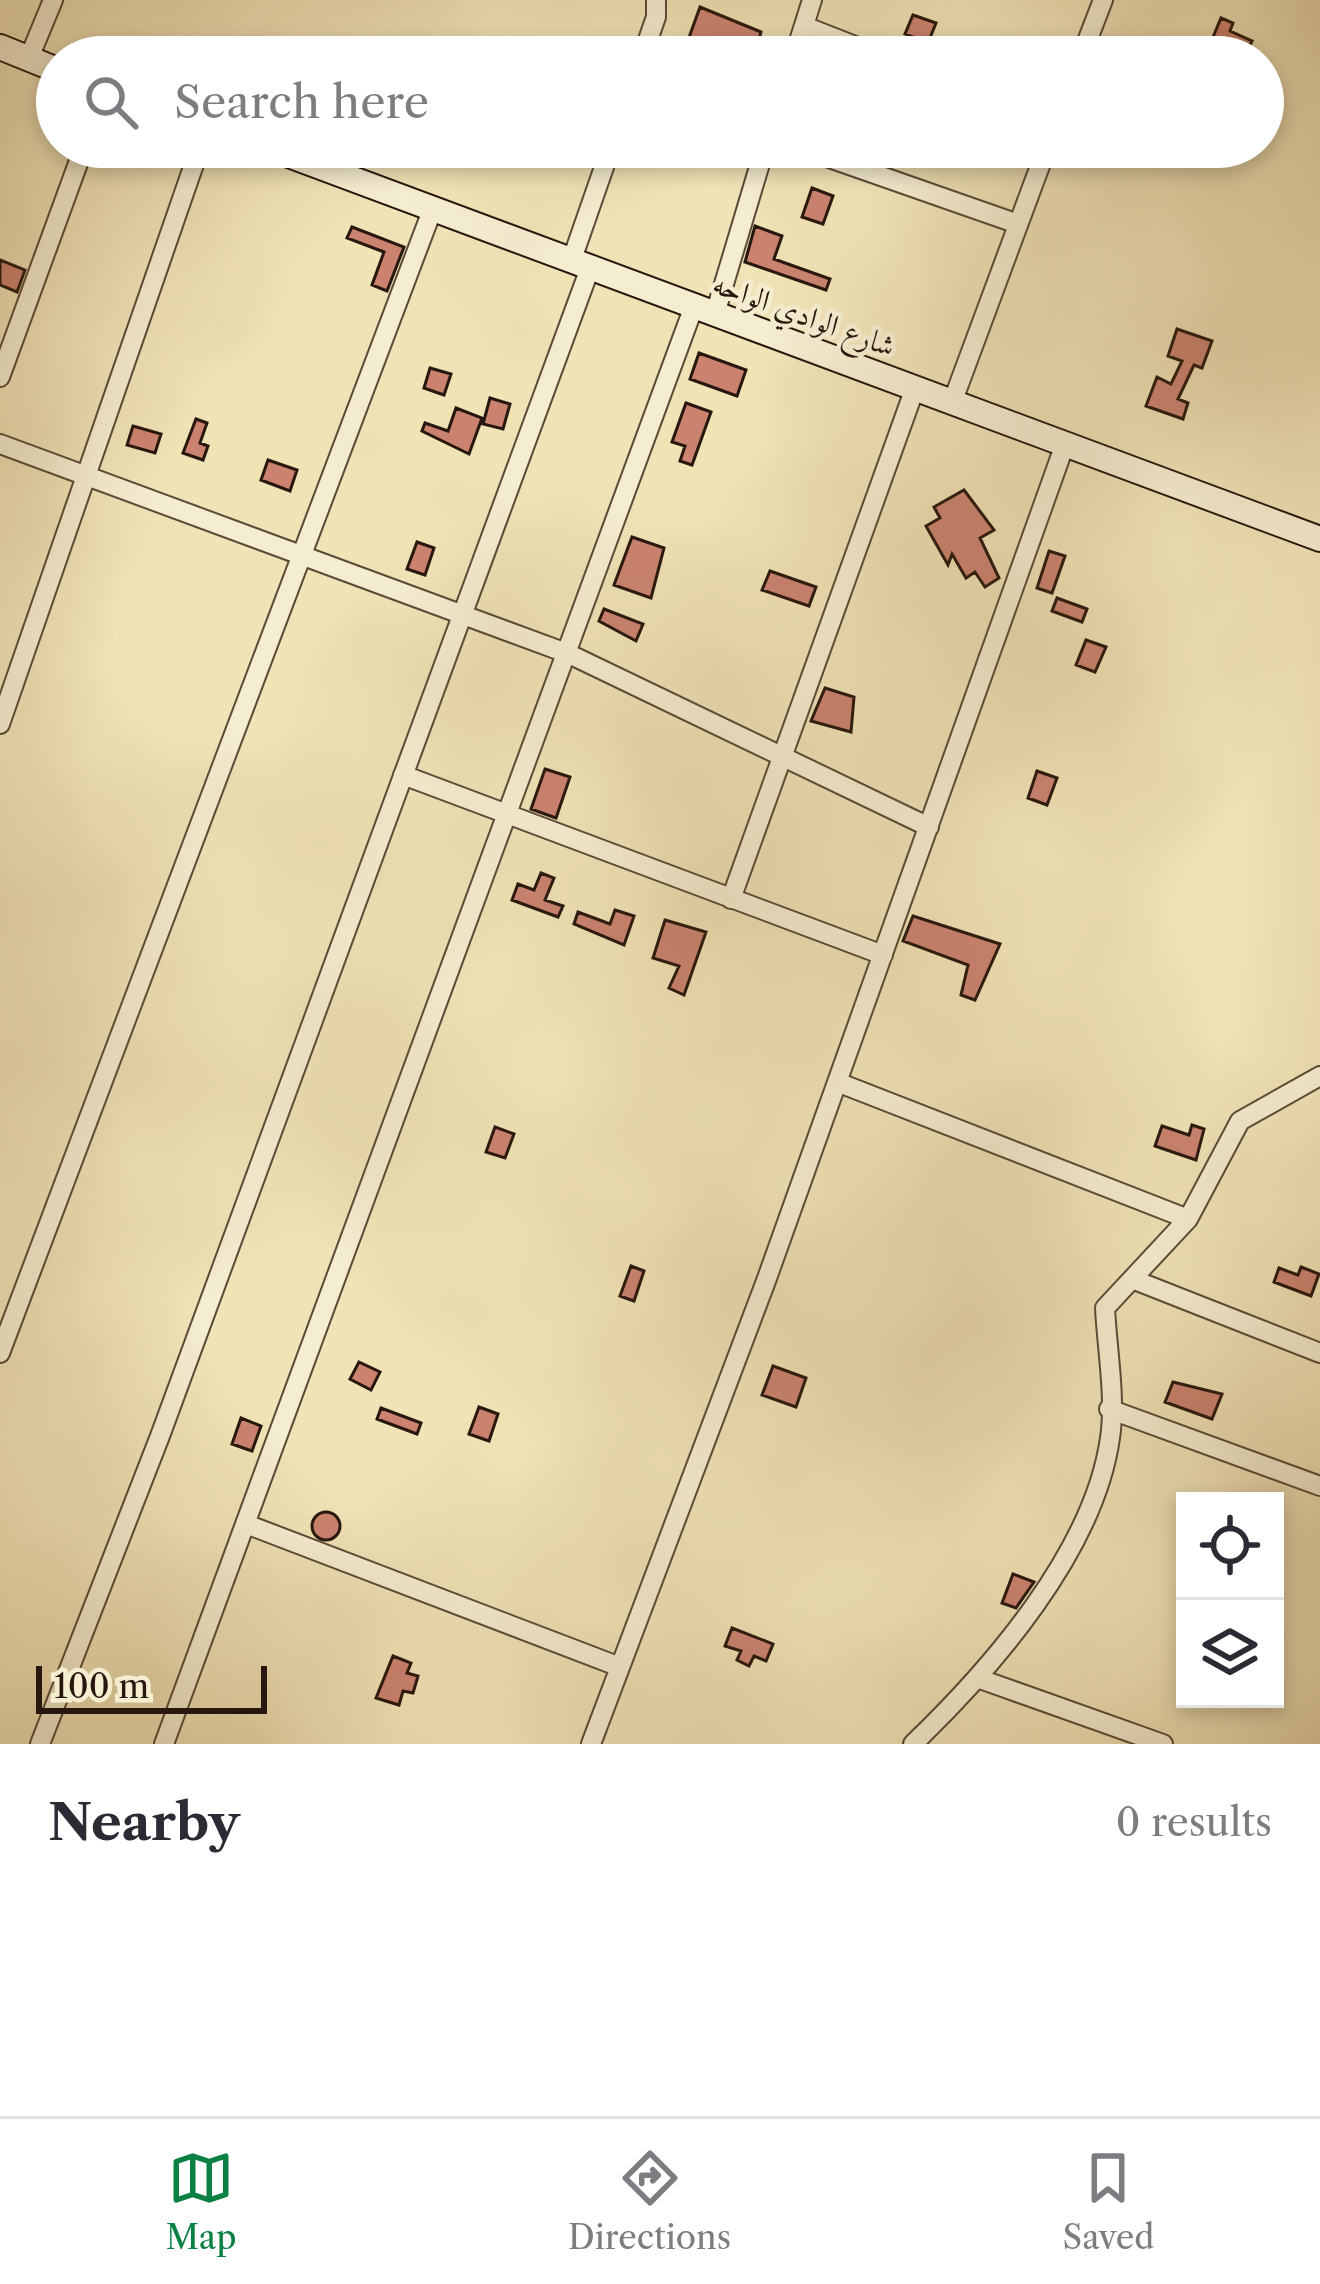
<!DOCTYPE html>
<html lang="en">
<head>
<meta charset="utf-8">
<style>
  :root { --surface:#fff; --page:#f7f7f7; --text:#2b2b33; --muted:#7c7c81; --line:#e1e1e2; --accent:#0b8043 }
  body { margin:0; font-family:"Libre Caslon Text",Amiri,serif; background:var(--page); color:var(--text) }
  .controls { position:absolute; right:36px; bottom:36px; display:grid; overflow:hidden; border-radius:0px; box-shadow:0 6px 18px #0003 }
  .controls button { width:108px; height:108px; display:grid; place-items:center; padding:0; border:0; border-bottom:3px solid var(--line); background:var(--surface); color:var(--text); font:60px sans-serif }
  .scale { position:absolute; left:36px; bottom:30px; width:231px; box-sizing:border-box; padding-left:12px; border:6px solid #28170e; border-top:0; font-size:33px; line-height:42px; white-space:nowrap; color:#28170e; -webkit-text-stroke:9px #f5edd0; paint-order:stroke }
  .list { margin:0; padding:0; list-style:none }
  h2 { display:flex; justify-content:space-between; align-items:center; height:156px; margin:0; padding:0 48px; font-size:51px }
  h2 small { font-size:39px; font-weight:400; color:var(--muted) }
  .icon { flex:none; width:66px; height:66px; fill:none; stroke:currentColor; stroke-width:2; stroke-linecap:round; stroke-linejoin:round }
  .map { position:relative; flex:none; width:1320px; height:1744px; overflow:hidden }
  .search { position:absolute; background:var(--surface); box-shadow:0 6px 18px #0003; left:36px; right:36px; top:36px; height:132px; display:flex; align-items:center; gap:30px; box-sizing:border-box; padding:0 42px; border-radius:66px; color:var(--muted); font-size:45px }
  .sheet { height:372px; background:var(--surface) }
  nav { display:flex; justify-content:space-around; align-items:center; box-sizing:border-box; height:168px; border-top:3px solid var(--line); background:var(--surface); font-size:33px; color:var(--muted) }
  nav a { display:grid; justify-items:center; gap:6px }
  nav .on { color:var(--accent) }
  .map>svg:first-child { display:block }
  .building { fill:#cb8370; stroke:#28170e; stroke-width:3 }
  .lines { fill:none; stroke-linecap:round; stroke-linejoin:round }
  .street-casing { stroke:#5a4a38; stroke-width:22 }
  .secondary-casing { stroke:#28170e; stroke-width:28 }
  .street { stroke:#f5edd0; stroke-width:18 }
  .secondary { stroke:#f5edd0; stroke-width:24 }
  .labels { text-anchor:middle; stroke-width:9; stroke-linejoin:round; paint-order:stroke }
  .street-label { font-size:30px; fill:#28170e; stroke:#f5edd0 }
</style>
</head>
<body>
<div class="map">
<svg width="1320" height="1744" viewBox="0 0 1320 1744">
  <rect width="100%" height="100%" fill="#f0e3b6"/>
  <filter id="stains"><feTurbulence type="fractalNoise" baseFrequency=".00167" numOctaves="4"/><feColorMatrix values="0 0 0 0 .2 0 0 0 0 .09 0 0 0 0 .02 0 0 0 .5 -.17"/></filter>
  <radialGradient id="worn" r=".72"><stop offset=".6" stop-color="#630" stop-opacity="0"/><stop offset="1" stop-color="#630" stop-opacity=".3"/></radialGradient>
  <path class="building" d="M 700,7 L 761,32 L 754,57 L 737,57 L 740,49 L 714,39 L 707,57 L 682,57 Z
    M 913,15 L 936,23 L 928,43 L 905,34 Z
    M 1221,18 L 1233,23 L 1230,31 L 1252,41 L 1244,57 L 1211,42 Z
    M 812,188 L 833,196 L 823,224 L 802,217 Z
    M 755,226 L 782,236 L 774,259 L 830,279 L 826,290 L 745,262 Z
    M 352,227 L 404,247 L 387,291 L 372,285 L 384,252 L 347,238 Z
    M 0,260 L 25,270 L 17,292 L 0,285 Z
    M 1177,329 L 1212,341 L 1202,368 L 1194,365 L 1178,399 L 1188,403 L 1183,419 L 1146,406 L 1157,377 L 1171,384 L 1182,361 L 1168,356 Z
    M 699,353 L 746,370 L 737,396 L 690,379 Z
    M 430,368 L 451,374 L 444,395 L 424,388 Z
    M 490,398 L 510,404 L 503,429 L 483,424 Z
    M 686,403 L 711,412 L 692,465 L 680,461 L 685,446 L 672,442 Z
    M 456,408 L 482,418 L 469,454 L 422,431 L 425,423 L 448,431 Z
    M 196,419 L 207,423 L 200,443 L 208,446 L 203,460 L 183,453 Z
    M 133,426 L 161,434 L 155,453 L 127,445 Z
    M 268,460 L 297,470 L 290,491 L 261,480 Z
    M 964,490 L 994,530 L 980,538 L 999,578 L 985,587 L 975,572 L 966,578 L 952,554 L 948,565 L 926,526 L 940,518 L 934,507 Z
    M 632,537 L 664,548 L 651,598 L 614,585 Z
    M 417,542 L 434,548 L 425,575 L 407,569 Z
    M 1049,551 L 1065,556 L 1052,593 L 1037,588 Z
    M 770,571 L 816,587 L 809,606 L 762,590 Z
    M 1057,598 L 1087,609 L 1082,622 L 1052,611 Z
    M 604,609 L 643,624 L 636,641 L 599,621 Z
    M 1086,640 L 1106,647 L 1095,672 L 1076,665 Z
    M 825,688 L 854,697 L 851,732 L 811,721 Z
    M 545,769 L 570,777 L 556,818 L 531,809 Z
    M 1037,771 L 1057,778 L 1047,805 L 1028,798 Z
    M 541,873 L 554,878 L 545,900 L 563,906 L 558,917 L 512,900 L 518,884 L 534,890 Z
    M 615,910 L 634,916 L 624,945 L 574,924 L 578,912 L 610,924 Z
    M 913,916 L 1000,944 L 975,1000 L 961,995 L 968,965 L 903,941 Z
    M 665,920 L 706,932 L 684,995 L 669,988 L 679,966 L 653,958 Z
    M 1192,1125 L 1204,1129 L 1196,1160 L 1155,1146 L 1162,1126 L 1189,1135 Z
    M 495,1127 L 514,1134 L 505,1158 L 486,1152 Z
    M 631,1266 L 644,1271 L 634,1301 L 620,1296 Z
    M 1301,1267 L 1319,1274 L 1311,1296 L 1274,1282 L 1279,1268 L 1298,1275 Z
    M 359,1362 L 380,1372 L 371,1390 L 350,1379 Z
    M 773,1366 L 806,1378 L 796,1407 L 762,1395 Z
    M 1173,1382 L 1222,1394 L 1212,1419 L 1165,1402 Z
    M 479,1407 L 498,1414 L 489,1441 L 469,1434 Z
    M 381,1408 L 421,1423 L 417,1434 L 377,1419 Z
    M 241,1418 L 261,1426 L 252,1451 L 232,1444 Z
    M312 1526a14 14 0 1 1 28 0a14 14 0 1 1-28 0Z
    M 1013,1574 L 1034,1582 L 1016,1608 L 1002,1603 Z
    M 732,1628 L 773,1644 L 766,1661 L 754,1656 L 749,1666 L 737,1660 L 741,1651 L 725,1646 Z
    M 393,1656 L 411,1663 L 407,1673 L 418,1676 L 413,1693 L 403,1691 L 399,1705 L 376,1698 Z"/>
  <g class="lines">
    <g class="street-casing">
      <path id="street" d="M 804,26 L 883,57
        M 642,57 L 656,17 L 656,0
        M 794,57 L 812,0
        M 1081,57 L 1103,0
        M 29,58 L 53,0
        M 798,147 L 1018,224
        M 571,262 L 611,147
        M 715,314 L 765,147
        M 0,377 L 84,147
        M 952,403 L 1047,147
        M 0,444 L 569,654 L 929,827
        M 0,724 L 200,147
        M 403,775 L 883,955
        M 731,899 L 915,388
        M 837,1082 L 1188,1219
        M 1132,1279 L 1320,1353
        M 0,1353 L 433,208
        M 1109,1409 L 1320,1486
        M 246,1524 L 620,1667
        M 980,1679 L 1163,1744
        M 40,1744 L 160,1436 L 590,268
        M 164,1744 L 694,306
        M 591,1744 L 766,1281 L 1065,444
        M 913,1744 C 992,1668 1094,1551 1110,1438 C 1116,1398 1107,1349 1105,1308 L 1188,1219 L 1240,1121 L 1320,1076"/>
    </g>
    <g class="secondary-casing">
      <path id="secondary" d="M 0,47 L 57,70
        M 267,147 L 1320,539"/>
    </g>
    <use href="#street" class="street"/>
    <use href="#secondary" class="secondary"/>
  </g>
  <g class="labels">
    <g class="street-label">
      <text transform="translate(804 315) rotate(20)" y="10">شارع الوادي الواحه</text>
    </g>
  </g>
  <rect width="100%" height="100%" filter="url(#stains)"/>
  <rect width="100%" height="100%" fill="url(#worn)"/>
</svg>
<div class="controls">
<button><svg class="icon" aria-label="locate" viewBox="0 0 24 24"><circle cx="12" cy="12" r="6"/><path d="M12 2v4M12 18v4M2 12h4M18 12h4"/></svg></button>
<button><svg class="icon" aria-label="layers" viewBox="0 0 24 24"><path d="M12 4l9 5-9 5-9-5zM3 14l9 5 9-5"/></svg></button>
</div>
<div class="scale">100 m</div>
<div class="search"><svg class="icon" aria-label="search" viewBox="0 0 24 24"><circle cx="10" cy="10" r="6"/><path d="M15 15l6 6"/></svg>Search here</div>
</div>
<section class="sheet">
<h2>Nearby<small>0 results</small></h2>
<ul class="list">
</ul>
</section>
<nav>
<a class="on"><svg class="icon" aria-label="map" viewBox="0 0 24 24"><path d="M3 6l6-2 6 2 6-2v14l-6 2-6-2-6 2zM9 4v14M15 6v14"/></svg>Map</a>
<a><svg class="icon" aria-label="directions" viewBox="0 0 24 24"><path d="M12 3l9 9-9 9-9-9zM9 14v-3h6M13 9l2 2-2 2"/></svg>Directions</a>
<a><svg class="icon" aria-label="saved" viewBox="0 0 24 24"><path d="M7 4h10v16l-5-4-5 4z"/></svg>Saved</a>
</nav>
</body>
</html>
